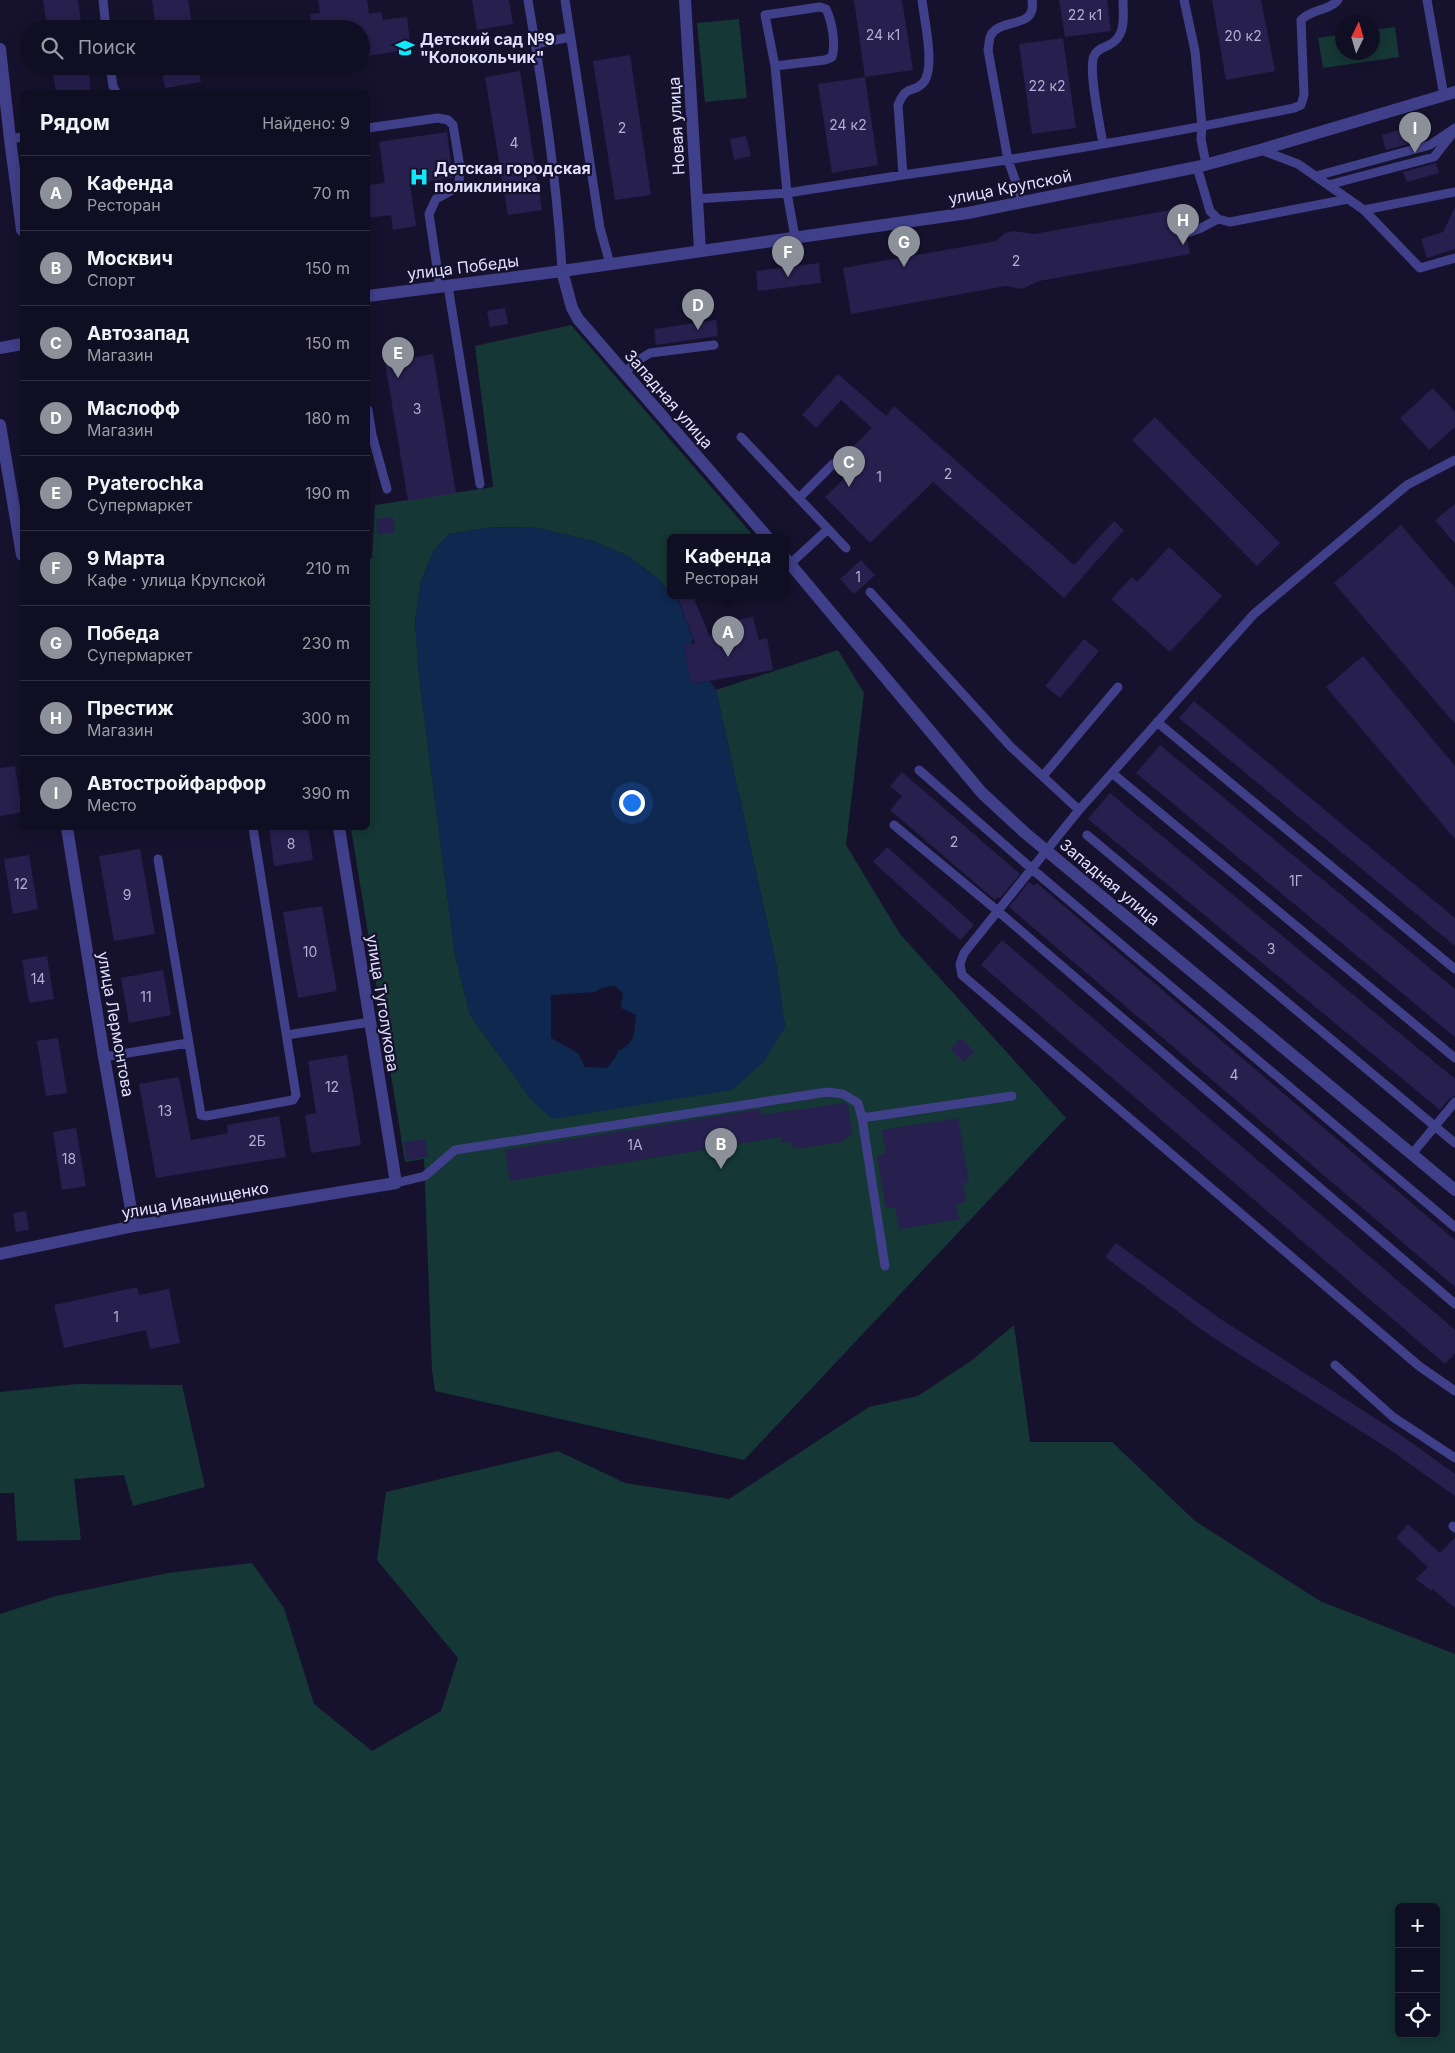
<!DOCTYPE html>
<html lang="ru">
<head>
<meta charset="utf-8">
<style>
  :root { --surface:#100e22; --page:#1e1c2f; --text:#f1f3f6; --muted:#9c9ca5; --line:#302e40; --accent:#8c9099 }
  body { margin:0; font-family:Inter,sans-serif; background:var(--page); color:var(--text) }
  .controls { position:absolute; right:15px; bottom:15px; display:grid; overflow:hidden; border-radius:8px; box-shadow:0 2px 12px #0003 }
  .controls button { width:45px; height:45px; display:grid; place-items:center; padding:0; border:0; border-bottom:1px solid var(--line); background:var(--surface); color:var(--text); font:25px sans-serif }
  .compass { position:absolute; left:1335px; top:15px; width:45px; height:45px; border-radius:50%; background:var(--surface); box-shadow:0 2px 12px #0003; rotate:5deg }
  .you { position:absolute; left:631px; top:802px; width:18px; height:18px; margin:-12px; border:4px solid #fff; border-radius:50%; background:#1a73e8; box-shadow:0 0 0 8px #1a73e833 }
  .badge { display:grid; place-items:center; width:32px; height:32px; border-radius:50%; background:var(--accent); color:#fff; font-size:16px; font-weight:700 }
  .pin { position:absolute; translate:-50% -41px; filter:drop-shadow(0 1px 2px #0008) }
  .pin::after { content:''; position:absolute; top:26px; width:18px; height:15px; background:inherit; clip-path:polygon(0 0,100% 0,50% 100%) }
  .popup { position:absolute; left:667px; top:534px; width:122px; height:65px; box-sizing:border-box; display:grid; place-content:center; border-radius:8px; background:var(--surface); filter:drop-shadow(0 1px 4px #0005); font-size:16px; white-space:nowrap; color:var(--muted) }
  .popup b { font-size:19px; color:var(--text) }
  .popup::after { content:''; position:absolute; left:50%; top:100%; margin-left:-10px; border:10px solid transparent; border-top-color:var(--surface) }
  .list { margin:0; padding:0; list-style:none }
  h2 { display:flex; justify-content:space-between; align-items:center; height:65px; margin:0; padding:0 20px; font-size:21px }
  h2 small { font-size:16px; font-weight:400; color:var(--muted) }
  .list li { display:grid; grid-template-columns:32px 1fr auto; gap:15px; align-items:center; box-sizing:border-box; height:75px; padding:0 20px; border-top:1px solid var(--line) }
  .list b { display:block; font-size:19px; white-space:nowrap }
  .list p { margin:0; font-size:16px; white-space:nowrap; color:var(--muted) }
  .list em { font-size:16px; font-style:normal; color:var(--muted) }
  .icon { flex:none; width:28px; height:28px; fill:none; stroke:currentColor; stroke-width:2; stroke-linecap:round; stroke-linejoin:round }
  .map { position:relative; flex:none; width:1455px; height:2053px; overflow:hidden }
  .search { position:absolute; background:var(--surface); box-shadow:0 2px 12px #0003; left:20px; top:20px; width:350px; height:55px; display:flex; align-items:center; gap:12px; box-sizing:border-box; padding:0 18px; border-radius:28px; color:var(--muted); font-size:19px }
  .panel { position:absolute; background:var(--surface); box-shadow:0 2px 12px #0003; left:20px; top:90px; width:350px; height:740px; border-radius:8px }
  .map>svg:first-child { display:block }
  .green { fill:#153735; fill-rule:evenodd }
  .water { fill:#0f2850; fill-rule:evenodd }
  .building { fill:#271f4d }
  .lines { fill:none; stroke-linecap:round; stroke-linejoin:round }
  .service { stroke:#403f8a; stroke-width:9 }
  .minor { stroke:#403f8a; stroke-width:12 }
  .tertiary { stroke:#403f8a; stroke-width:12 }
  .labels { text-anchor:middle; stroke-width:4.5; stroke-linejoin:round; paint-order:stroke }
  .number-label { font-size:14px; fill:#b3afd2 }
  .poi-label { font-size:16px; font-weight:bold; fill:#e2dffe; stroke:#16122d; text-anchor:start }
  .street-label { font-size:16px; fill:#e2dffe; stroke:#16122d }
</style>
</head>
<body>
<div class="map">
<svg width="1455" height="2053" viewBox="0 0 1455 2053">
  <rect width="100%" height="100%" fill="#16122d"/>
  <path class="green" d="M 739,19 L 747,98 L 705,102 L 697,23 Z
    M 1395,27 L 1399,57 L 1323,68 L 1318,38 L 1342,34 L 1342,52 L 1372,52 L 1373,30 Z
    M 571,325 L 751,533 L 749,538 L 670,538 L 670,592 L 657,578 L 628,556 L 593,541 L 538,528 L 492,527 L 449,534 L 434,550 L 421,581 L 415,621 L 419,677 L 455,955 L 470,1015 L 533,1102 L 785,1027 L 776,963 L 716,690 L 838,650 L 864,693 L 846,845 L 900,934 L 1066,1118 L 744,1460 L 435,1391 L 432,1370 L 424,1159 L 405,1162 L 351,828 L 368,828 L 368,559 L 372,558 L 375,505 L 493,487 L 475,346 Z
    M 1014,1325 L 1030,1442 L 1112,1442 L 1195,1521 L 1320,1601 L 1455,1654 L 1455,2053 L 0,2053 L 0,1614 L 56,1596 L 168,1573 L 252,1563 L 284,1608 L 314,1704 L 372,1751 L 441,1711 L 458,1658 L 377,1560 L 386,1492 L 558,1451 L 625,1483 L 729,1499 L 869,1407 L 918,1396 L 971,1361 ZM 1399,1907 L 1436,1907 L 1436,2034 L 1399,2034 Z
    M 77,1384 L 182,1385 L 205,1487 L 133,1506 L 124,1475 L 74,1479 L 81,1540 L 17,1541 L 14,1493 L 0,1493 L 0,1392 Z"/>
  <path class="water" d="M 492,527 L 538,528 L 593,541 L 628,556 L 657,578 L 670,592 L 670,596 L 674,596 L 678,600 L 693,639 L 691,643 L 684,645 L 691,684 L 710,681 L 716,690 L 776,963 L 785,1027 L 764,1062 L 732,1090 L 553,1119 L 533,1102 L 470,1015 L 455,955 L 419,677 L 415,621 L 421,581 L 434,550 L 449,534 ZM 615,986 L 623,993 L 621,1008 L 636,1015 C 634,1033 636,1043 618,1051 L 615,1058 L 607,1068 L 585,1067 L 578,1053 L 551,1038 L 551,995 L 595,992 L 604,987 Z"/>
  <path class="building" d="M 43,0 L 78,0 L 82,29 L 47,29 Z
    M 152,0 L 188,0 L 193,29 L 156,29 Z
    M 318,0 L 367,0 L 369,14 L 381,12 L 383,20 L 407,17 L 411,49 L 361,57 L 361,29 L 312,29 L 310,14 L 320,13 Z
    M 472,0 L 509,0 L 513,24 L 477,30 Z
    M 854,0 L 902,0 L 913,70 L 865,77 Z
    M 1059,0 L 1107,0 L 1111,31 L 1065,37 Z
    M 1212,0 L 1261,0 L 1275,71 L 1226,80 Z
    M 1063,38 L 1076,128 L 1032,134 L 1019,44 Z
    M 630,55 L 651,195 L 615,200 L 593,61 Z
    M 52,66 L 88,66 L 91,92 L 56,92 Z
    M 161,66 L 198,66 L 201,82 L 165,88 Z
    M 520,71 L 542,210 L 508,215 L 485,77 Z
    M 865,77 L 878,165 L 832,173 L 818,84 Z
    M 1424,123 L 1428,139 L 1386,150 L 1382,135 Z
    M 447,132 L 453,178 L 410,184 L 416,226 L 393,230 L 391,215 L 368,218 L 368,185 L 385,183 L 379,142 Z
    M 746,136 L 751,156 L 734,160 L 730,139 Z
    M 1436,163 L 1439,173 L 1407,182 L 1403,172 Z
    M 1455,207 L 1455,249 L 1427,258 L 1421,239 L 1443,232 Z
    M 1182,208 L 1185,227 L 1182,229 L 1181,235 L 1183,238 L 1187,239 L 1190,254 L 1039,281 L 1022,289 L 1006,286 L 851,314 L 843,268 L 996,241 L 1005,233 L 1013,231 L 1034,234 Z
    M 819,263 L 821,283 L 758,291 L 756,271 Z
    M 505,308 L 508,324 L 490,327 L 487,311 Z
    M 716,320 L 718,336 L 656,345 L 654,329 Z
    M 433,354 L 456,493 L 408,501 L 385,362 Z
    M 838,374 L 886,416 L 894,406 L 1074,565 L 1114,521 L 1124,530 L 1064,598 L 933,482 L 870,543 L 825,497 L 858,465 L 846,453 L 872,428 L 841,400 L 816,428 L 802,415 Z
    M 1433,388 L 1455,412 L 1455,427 L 1429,450 L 1400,418 Z
    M 1155,417 L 1280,543 L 1257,566 L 1132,440 Z
    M 1455,504 L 1455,544 L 1435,520 Z
    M 393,517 L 395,532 L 378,534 L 376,519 Z
    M 1401,525 L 1455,588 L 1455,724 L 1334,583 Z
    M 1169,547 L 1222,596 L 1170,652 L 1111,599 L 1132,577 L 1137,582 Z
    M 861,560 L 875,575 L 854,594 L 840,579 Z
    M 677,596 L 693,596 L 710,637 L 721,620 L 732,621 L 753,617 L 759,640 L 767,638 L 773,670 L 691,684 L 684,644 L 695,643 Z
    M 1084,639 L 1099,651 L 1060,698 L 1045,686 Z
    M 1363,656 L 1455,766 L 1455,839 L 1326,687 Z
    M 1194,701 L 1455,918 L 1455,946 L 1179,718 Z
    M 1160,745 L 1455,989 L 1455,1037 L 1136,773 Z
    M 15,766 L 22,812 L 0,816 L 0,768 Z
    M 902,772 L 1020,874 L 999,899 L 998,897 L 995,900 L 890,810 L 902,796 L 890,786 Z
    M 1110,793 L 1455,1079 L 1455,1096 L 1450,1098 L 1440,1110 L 1088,819 Z
    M 269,828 L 308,828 L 313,860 L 274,866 Z
    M 887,847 L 974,925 L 960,940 L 873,862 Z
    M 140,849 L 155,934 L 114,941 L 99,856 Z
    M 29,855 L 38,909 L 13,914 L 4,859 Z
    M 1029,882 L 1034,886 L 1037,883 L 1455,1240 L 1455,1287 L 1009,907 Z
    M 322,906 L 337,991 L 298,998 L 283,912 Z
    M 1002,940 L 1455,1330 L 1455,1353 L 1445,1364 L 981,965 Z
    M 47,956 L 54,999 L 29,1003 L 22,960 Z
    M 163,970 L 171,1015 L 129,1023 L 121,978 Z
    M 58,1038 L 67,1093 L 46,1096 L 37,1041 Z
    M 961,1038 L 974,1051 L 964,1062 L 950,1049 Z
    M 347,1055 L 361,1145 L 311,1153 L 305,1115 L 316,1113 L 308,1061 Z
    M 179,1077 L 191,1140 L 228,1133 L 227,1125 L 279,1116 L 286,1157 L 156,1178 L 139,1084 Z
    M 845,1103 L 848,1104 L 852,1133 L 842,1142 L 793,1149 L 792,1141 L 782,1143 L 781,1137 L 510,1181 L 505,1150 L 761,1109 L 762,1115 Z
    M 958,1118 L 969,1182 L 963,1183 L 966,1202 L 956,1204 L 959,1219 L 899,1229 L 895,1207 L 886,1208 L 877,1155 L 886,1154 L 882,1130 Z
    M 76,1128 L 86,1186 L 62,1190 L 53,1132 Z
    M 425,1139 L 428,1157 L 407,1160 L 404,1142 Z
    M 26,1211 L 29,1230 L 16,1232 L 13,1213 Z
    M 1116,1243 L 1219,1318 L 1398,1433 L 1455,1474 L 1455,1496 L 1389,1449 L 1209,1335 L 1105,1257 Z
    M 137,1287 L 139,1295 L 169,1289 L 180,1343 L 150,1349 L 146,1330 L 64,1348 L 54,1305 Z
    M 1408,1524 L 1440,1553 L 1455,1537 L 1455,1608 L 1433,1589 L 1431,1591 L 1416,1579 L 1428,1567 L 1396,1538 Z"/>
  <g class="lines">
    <path class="service" d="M 103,0 L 106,29
      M 528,0 C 543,90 557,180 562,271
      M 565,0 L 600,228 L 610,264
      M 1184,0 L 1195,51 L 1202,127 L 1201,139 L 1206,164
      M 1427,0 L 1444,96
      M 535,44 L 570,37
      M 110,66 L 113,86 L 116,92
      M 775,66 L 765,15 L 820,7 L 826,9 C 832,21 836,44 832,57 L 825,60 L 775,66 L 787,193 L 795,237
      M 368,128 L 438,118 L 448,120 L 453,125 L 460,167 L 459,182 L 454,189 L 436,199 L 429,214 L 440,287
      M 10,139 L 22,137
      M 1103,144 C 1100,126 1088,69 1094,56 C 1097,49 1103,48 1109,45 C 1127,36 1123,16 1123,0
      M 1261,150 L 1298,164 L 1364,210 L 1455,192
      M 1197,167 L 1210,211 L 1218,219 L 1230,222 L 1348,199
      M 903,175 C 1034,157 1164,135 1294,108 L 1301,105 L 1304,95 L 1301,20 C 1311,9 1329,11 1338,0
      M 1316,176 L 1430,145 L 1455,128
      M 1328,185 L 1434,157 L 1452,134
      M 696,199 L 787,193 L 903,175 L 898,105 C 907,83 913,94 923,83 C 936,69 924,19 922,0
      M 1023,202 L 1008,160 L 988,50 C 989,46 989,38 991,35 C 1001,17 1037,30 1032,0
      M 1364,210 L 1420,268 L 1455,258
      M 1187,233 L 1201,228 L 1218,219
      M 448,286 L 480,484
      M 624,373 L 637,361 L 650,353 L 714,345
      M 368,410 L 372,435 L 387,489
      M 741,437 L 846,548
      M 1455,460 L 1407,485 L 1254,614 L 1079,810 L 964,953 L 960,964 L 962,975 L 1419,1366 L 1455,1391
      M 799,498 L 833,464
      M 790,564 L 828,529
      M 870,592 L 1011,747 L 1079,810
      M 1157,722 L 1455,969
      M 919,770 L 1032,869 L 1455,1227
      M 1112,773 L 1455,1058
      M 1043,776 L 1118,687
      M 894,825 L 999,912 L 1455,1304
      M 1087,835 L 1455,1143
      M 158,859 L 201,1115 L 206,1116 L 293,1100 L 296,1095 L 253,828
      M 287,1035 L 370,1022
      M 104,1057 L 188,1043
      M 862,1118 L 885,1266
      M 1412,1154 L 1455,1102
      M 396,1183 L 425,1176 L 455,1150 L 827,1092 L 843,1094 L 858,1103 L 862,1118 L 1012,1096
      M 1335,1365 L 1393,1417 L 1455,1458
      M 1453,1526 L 1455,1528"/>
    <path class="minor" d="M 685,0 L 700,250
      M 0,348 L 22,344
      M 0,425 L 22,555
      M 67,828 L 104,1057 L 134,1226
      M 0,1254 L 134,1226 L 396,1183 L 339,828"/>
    <path class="tertiary" d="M 0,49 L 10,139 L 22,230
      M 562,271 L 572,308 L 578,319 L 768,538
      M 368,296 L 562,271 L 968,213 L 1197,167 L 1260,150 L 1455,92
      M 786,559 L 982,793 L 1024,832 L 1455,1190"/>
  </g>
  <defs>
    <g id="school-bare" transform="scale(1.5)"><path d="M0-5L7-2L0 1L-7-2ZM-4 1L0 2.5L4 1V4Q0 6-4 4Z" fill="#0fe8fa" stroke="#16122d" stroke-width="2.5" paint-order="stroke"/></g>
    <g id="hospital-bare" transform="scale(1.5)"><path d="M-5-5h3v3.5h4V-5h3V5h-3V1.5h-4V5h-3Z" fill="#0fe8fa" stroke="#16122d" stroke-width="2.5" paint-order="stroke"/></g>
  </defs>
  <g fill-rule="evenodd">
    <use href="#school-bare" x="405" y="48"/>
    <use href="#hospital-bare" x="419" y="177"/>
  </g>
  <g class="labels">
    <g class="number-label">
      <text x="1085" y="20">22 к1</text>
      <text x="883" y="40">24 к1</text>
      <text x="1243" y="41">20 к2</text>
      <text x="1047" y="91">22 к2</text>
      <text x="848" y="130">24 к2</text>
      <text x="622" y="133">2</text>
      <text x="514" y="148">4</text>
      <text x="1016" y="266">2</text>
      <text x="417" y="414">3</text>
      <text x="948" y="479">2</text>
      <text x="879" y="482">1</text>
      <text x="858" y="582">1</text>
      <text x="954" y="847">2</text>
      <text x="291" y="849">8</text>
      <text x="1296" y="886">1Г</text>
      <text x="21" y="889">12</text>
      <text x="127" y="900">9</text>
      <text x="1271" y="954">3</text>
      <text x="310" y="957">10</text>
      <text x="38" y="984">14</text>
      <text x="146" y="1002">11</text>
      <text x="1234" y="1080">4</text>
      <text x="332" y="1092">12</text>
      <text x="165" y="1116">13</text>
      <text x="257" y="1146">2Б</text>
      <text x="635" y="1150">1А</text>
      <text x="69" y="1164">18</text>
      <text x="116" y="1322">1</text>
    </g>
    <g class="poi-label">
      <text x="420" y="45">Детский сад №9<tspan x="420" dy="18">"Колокольчик"</tspan></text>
      <text x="434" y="174">Детская городская<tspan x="434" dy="18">поликлиника</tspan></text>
    </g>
    <g class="street-label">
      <text transform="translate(676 126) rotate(-93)" y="6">Новая улица</text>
      <text transform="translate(1010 187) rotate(-11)" y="6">улица Крупской</text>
      <text transform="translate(463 267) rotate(-7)" y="6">улица Победы</text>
      <text transform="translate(669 399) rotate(49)" y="6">Западная улица</text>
      <text transform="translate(1110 882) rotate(40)" y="6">Западная улица</text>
      <text transform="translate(383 1003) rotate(81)" y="6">улица Туголукова</text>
      <text transform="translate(116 1024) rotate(80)" y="6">улица Лермонтова</text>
      <text transform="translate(195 1200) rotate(-10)" y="6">улица Иванищенко</text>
    </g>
  </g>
</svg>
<div class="controls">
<button>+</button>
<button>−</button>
<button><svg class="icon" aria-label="locate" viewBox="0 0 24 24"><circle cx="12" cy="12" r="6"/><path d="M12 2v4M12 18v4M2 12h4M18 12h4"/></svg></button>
</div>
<svg class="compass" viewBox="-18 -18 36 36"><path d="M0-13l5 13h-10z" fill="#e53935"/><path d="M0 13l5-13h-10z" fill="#9c9ca5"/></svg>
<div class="you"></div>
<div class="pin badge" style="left:728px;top:657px">A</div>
<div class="popup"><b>Кафенда</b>Ресторан</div>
<div class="pin badge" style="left:721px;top:1169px">B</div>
<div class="pin badge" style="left:849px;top:487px">C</div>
<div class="pin badge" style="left:698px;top:330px">D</div>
<div class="pin badge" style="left:398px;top:378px">E</div>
<div class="pin badge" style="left:788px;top:277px">F</div>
<div class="pin badge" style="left:904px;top:267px">G</div>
<div class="pin badge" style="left:1183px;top:245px">H</div>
<div class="pin badge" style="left:1415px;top:153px">I</div>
<div class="search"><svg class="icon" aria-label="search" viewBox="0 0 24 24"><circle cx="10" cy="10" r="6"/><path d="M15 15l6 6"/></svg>Поиск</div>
<section class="panel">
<h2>Рядом<small>Найдено: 9</small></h2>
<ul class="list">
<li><span class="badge">A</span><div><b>Кафенда</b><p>Ресторан</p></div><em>70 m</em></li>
<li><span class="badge">B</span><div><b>Москвич</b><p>Спорт</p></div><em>150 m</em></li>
<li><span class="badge">C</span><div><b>Автозапад</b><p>Магазин</p></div><em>150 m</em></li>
<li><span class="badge">D</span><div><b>Маслофф</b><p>Магазин</p></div><em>180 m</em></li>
<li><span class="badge">E</span><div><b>Pyaterochka</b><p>Супермаркет</p></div><em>190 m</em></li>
<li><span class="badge">F</span><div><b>9 Марта</b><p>Кафе · улица Крупской</p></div><em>210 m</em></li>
<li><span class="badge">G</span><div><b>Победа</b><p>Супермаркет</p></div><em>230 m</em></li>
<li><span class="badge">H</span><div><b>Престиж</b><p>Магазин</p></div><em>300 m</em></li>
<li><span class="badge">I</span><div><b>Автостройфарфор</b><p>Место</p></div><em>390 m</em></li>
</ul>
</section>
</div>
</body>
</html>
